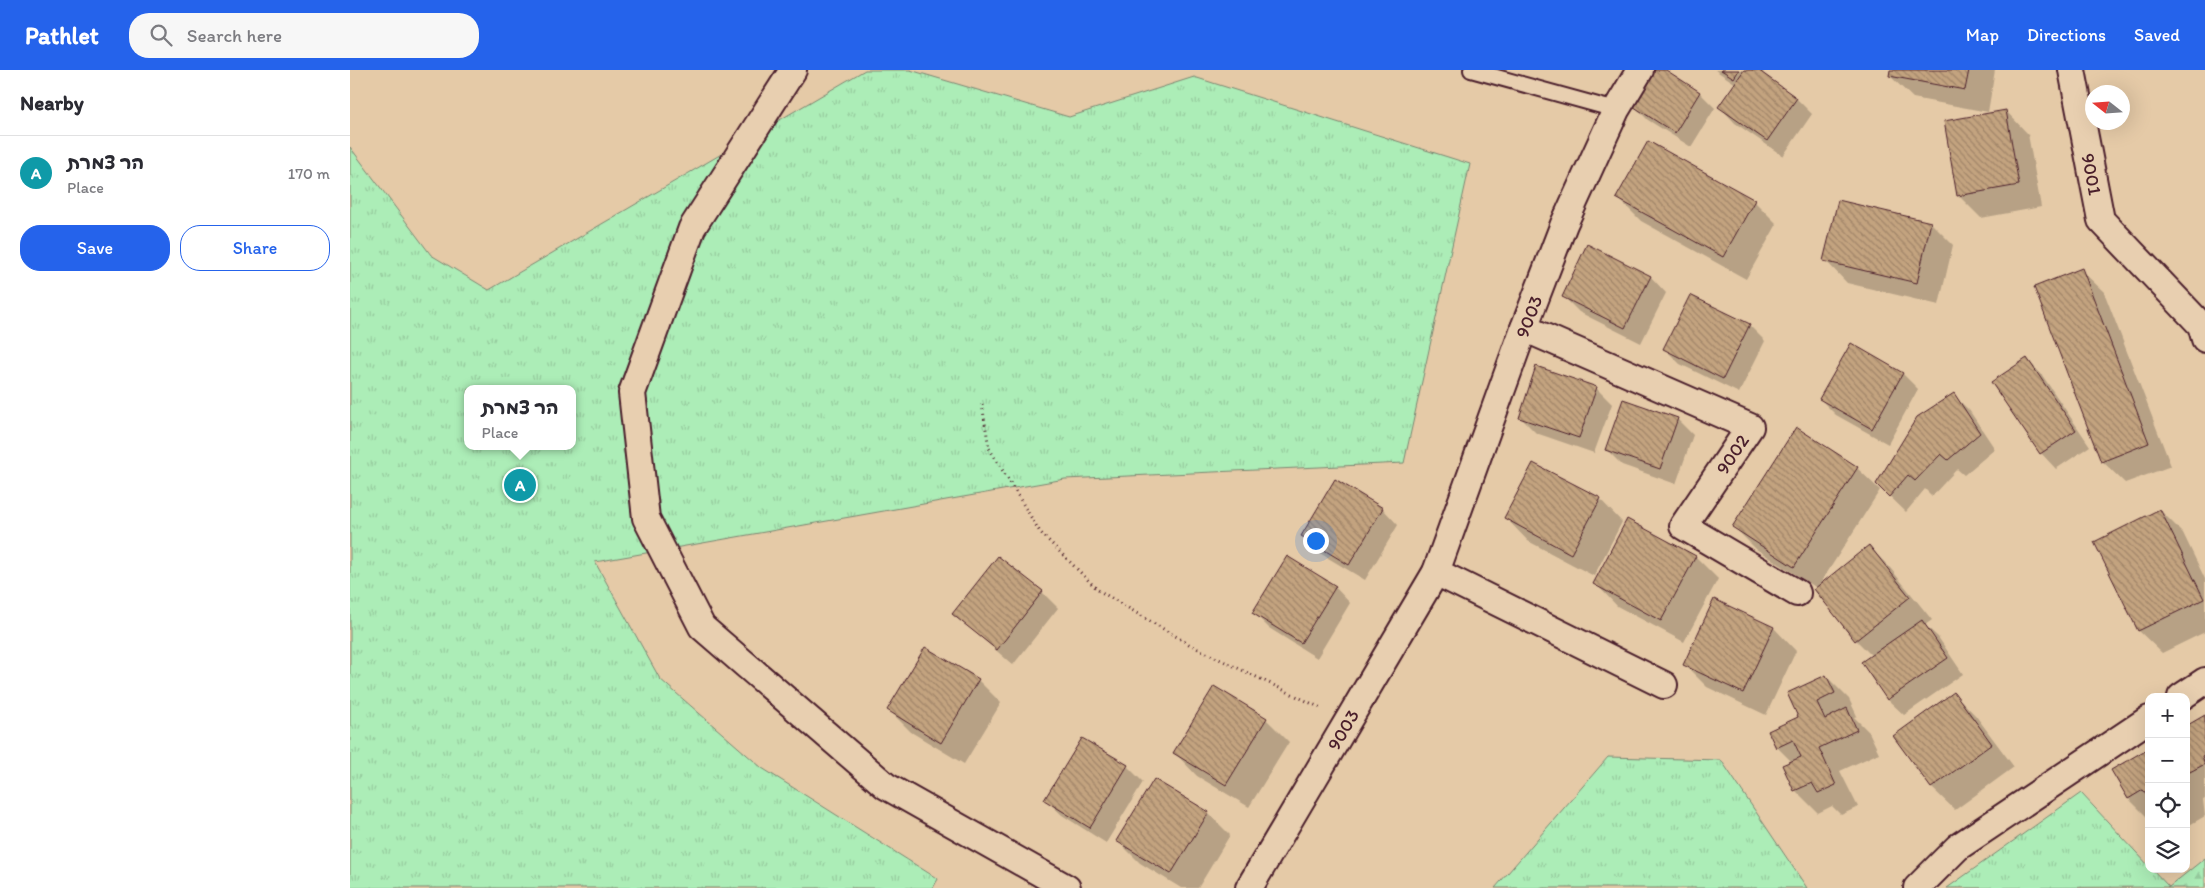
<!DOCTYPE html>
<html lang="en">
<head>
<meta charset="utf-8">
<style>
  :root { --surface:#fff; --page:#f7f7f7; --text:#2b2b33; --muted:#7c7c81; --line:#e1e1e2; --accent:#2563eb }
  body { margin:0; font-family:Itim,"Playpen Sans Hebrew",sans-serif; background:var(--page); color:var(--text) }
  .controls { position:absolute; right:15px; bottom:15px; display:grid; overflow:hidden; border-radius:10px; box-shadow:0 5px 20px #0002 }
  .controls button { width:45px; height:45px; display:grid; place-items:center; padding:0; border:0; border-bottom:1px solid var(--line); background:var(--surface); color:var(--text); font:25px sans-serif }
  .compass { position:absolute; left:1735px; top:15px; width:45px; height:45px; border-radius:50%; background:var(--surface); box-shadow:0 5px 20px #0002; rotate:287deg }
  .you { position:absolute; left:965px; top:470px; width:18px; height:18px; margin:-12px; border:4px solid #fff; border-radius:50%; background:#1a73e8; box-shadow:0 0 0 8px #1a73e833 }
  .badge { display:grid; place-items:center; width:32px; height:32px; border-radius:50%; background:var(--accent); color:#fff; font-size:16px; font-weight:700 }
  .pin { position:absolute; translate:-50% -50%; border:2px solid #fff; box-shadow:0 1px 5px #0006 }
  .popup { position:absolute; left:114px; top:315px; width:112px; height:65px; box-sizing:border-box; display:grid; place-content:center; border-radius:10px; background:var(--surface); filter:drop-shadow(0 1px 4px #0005); font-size:16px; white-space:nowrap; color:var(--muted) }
  .popup b { font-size:19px; color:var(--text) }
  .popup::after { content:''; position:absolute; left:50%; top:100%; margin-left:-10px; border:10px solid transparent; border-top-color:var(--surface) }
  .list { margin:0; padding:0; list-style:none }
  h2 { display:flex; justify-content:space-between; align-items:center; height:65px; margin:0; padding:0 20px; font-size:21px }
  h2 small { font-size:16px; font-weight:400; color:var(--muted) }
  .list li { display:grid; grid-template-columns:32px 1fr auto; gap:15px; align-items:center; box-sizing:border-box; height:75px; padding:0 20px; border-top:1px solid var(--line) }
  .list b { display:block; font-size:19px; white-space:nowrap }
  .list p { margin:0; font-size:16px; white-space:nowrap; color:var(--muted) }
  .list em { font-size:16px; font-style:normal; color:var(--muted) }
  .actions { display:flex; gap:10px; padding:15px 20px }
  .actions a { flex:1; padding:11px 0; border:1px solid var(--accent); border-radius:20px; text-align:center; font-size:18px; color:var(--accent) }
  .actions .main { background:var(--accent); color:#fff }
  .icon { flex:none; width:28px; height:28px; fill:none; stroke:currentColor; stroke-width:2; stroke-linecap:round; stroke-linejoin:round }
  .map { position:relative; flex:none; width:1855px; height:818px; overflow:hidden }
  header { display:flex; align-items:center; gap:30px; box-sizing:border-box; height:70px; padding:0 25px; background:var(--accent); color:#fff }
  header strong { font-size:24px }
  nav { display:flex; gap:28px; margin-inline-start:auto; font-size:18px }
  .search { width:350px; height:45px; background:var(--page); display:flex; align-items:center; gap:12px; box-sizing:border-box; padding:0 18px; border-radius:20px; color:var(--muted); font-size:19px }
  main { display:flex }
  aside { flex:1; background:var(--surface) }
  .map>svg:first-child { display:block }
  .grass { fill:url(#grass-tufts); stroke:#7b8671; fill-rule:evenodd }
  .forest { fill:url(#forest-firs); stroke:#7b8671 }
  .shadow { fill:#0003 }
  .building { fill:url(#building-back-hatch); stroke:#4a1f2b }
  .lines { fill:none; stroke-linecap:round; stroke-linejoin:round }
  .lane-casing { stroke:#4a1f2b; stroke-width:18 }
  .street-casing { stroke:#4a1f2b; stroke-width:30 }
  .path { stroke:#4a1f2b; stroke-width:3; stroke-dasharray:1 4; stroke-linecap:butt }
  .lane { stroke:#e8cfb0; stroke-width:14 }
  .street { stroke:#e8cfb0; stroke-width:26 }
  .labels { text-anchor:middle; stroke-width:4; stroke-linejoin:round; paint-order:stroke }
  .street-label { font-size:19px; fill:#4a1f2b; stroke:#e8cfb0 }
</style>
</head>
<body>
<header>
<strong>Pathlet</strong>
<div class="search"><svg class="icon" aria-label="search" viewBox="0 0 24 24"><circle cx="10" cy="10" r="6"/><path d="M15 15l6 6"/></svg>Search here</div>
<nav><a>Map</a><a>Directions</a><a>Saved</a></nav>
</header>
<main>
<aside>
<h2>Nearby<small></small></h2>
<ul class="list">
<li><span class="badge" style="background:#0f9aa8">A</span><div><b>הר צמרת</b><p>Place</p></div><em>170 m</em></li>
</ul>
<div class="actions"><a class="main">Save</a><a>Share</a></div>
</aside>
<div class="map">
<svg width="1855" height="818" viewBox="0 0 1855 818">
  <defs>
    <pattern id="grass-tufts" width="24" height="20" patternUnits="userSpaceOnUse" patternTransform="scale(1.25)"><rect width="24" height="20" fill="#acedb7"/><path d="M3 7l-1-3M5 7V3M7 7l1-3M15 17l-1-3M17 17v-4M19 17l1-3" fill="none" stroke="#96cb9e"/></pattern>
    <pattern id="forest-firs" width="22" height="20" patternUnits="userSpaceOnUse" patternTransform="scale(1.25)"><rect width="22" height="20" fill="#acedb7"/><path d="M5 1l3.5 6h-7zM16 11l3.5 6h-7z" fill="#96cb9e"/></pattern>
    <pattern id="building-back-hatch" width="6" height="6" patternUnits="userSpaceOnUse" patternTransform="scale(1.25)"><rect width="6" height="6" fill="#c3a37f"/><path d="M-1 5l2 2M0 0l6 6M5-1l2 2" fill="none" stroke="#a08468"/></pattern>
  </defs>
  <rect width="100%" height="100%" fill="#e5caa7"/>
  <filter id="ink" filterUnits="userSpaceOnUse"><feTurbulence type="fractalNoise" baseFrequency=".02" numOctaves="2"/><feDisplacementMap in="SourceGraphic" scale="10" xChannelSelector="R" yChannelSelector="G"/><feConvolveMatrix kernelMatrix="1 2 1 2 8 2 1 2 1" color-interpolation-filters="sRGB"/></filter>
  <g filter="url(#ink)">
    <path class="grass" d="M 515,0 L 560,0 L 719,47 L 844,7 L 1120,94 L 1054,393 L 715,409 L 245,492 L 310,609 L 412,698 L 588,809 L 583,818 L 0,818 L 0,77 L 81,185 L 139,220 ZM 118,319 L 222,319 L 222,376 L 118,376 Z
      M 1258,687 L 1371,690 L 1457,818 L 1145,818 Z
      M 1731,723 L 1799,796 L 1799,799 L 1802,799 L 1819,817 L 1597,818 Z"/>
    <path class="forest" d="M 1855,788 L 1855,818 L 1817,818 L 1819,817 Z"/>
    <path class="shadow" d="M 1304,0 L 1314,0 L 1350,23 L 1365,38 L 1341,77 L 1298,50 L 1283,35 Z
      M 1365,0 L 1415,0 L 1412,4 L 1447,29 L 1462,44 L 1433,86 L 1385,53 L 1370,37 L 1386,14 Z
      M 1541,0 L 1645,0 L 1638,42 L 1563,28 L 1540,6 Z
      M 1656,41 L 1678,64 L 1691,137 L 1631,148 L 1608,125 Z
      M 1268,128 L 1404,131 L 1427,154 L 1396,209 L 1291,151 Z
      M 1581,153 L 1603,175 L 1589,235 L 1497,213 L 1475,190 Z
      M 1238,176 L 1301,207 L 1316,223 L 1291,273 L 1229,242 L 1213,226 Z
      M 1731,200 L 1754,222 L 1821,396 L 1775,413 L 1752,391 Z
      M 1399,255 L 1415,271 L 1389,323 L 1330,294 L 1315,279 Z
      M 1501,275 L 1553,304 L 1568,319 L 1538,374 L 1486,345 L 1470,329 Z
      M 1677,289 L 1692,305 L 1740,376 L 1706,399 L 1691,383 Z
      M 1246,318 L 1262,334 L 1244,383 L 1186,363 L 1170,347 Z
      M 1603,325 L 1619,340 L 1645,379 L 1614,405 L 1607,399 L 1582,426 L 1575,419 L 1556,442 L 1527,414 Z
      M 1327,349 L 1343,365 L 1326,414 L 1272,395 L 1257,380 Z
      M 1507,398 L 1530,420 L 1468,517 L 1519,476 L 1541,499 L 1582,550 L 1575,555 L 1588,567 L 1613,604 L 1554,645 L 1538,630 L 1513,592 L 1522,586 L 1506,570 L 1467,518 L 1406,479 L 1384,457 Z
      M 986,411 L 1033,439 L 1048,455 L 1015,510 L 968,482 L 952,466 Z
      M 1250,429 L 1272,452 L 1244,506 L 1178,471 L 1156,448 Z
      M 1810,440 L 1833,463 L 1855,509 L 1855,562 L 1812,583 L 1789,561 L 1746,472 Z
      M 1346,487 L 1368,509 L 1334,572 L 1267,536 L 1245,513 Z
      M 985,517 L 1000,533 L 967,588 L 919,558 L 904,543 Z
      M 692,522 L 708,538 L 663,595 L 604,544 Z
      M 1364,530 L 1424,558 L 1446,581 L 1416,645 L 1357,617 L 1334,594 Z
      M 576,579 L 628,610 L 651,633 L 614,694 L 561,662 L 539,640 Z
      M 1476,606 L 1499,629 L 1507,646 L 1504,647 L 1519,662 L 1529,683 L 1490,701 L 1508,737 L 1491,745 L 1482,736 L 1468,743 L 1445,720 L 1442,692 L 1427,677 L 1450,648 Z
      M 1604,623 L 1626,646 L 1664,697 L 1605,740 L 1582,718 L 1545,666 Z
      M 1855,647 L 1855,729 L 1853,730 L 1855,746 L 1836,757 L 1836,657 Z
      M 916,649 L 939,672 L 899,737 L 847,706 L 825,683 Z
      M 732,669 L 777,696 L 793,712 L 756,773 L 712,745 L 696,730 Z
      M 1799,679 L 1799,749 L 1779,729 L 1762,700 Z
      M 858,743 L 880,765 L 848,818 L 831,818 L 790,793 L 768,771 Z"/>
    <path class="building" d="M 1303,0 L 1316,0 L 1350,22 L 1325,63 L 1281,35 Z
      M 1371,0 L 1389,0 L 1384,8 Z
      M 1394,0 L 1408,0 L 1447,28 L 1417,71 L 1368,37 Z
      M 1540,0 L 1619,0 L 1615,20 L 1539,6 Z
      M 1656,40 L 1669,115 L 1607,126 L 1594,51 Z
      M 1298,71 L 1405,130 L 1373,187 L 1266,128 Z
      M 1488,130 L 1581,152 L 1567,213 L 1473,191 Z
      M 1237,174 L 1301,206 L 1275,258 L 1212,227 Z
      M 1732,198 L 1799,373 L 1751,392 L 1684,217 Z
      M 1340,225 L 1400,254 L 1373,309 L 1313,279 Z
      M 1501,273 L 1553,303 L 1522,359 L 1469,329 Z
      M 1677,288 L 1726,360 L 1690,384 L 1641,312 Z
      M 1186,296 L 1247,317 L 1229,368 L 1169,348 Z
      M 1604,323 L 1630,363 L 1598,390 L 1591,384 L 1565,411 L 1558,405 L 1539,427 L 1526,414 L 1567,347 Z
      M 1273,329 L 1328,348 L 1310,399 L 1255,380 Z
      M 1446,357 L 1508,397 L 1444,497 L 1382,457 Z
      M 1183,393 L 1251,428 L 1221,484 L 1154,448 Z
      M 985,409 L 1033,438 L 999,495 L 951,466 Z
      M 1810,439 L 1854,529 L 1788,561 L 1744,472 Z
      M 1277,449 L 1346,486 L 1311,551 L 1243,514 Z
      M 1519,475 L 1560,527 L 1505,571 L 1464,519 Z
      M 648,486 L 693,521 L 647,580 L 602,544 Z
      M 937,486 L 986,516 L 951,573 L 902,543 Z
      M 1364,529 L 1424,557 L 1393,623 L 1333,595 Z
      M 1572,550 L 1598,588 L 1537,630 L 1511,592 Z
      M 575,577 L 629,609 L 591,673 L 537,640 Z
      M 1476,605 L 1485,623 L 1467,632 L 1475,649 L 1497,638 L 1507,660 L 1469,678 L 1486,715 L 1468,723 L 1462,713 L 1444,721 L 1432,695 L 1451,687 L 1443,670 L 1426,678 L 1418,661 L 1448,647 L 1437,623 Z
      M 864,616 L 917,648 L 876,715 L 823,683 Z
      M 1604,622 L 1642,674 L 1581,718 L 1543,666 Z
      M 1855,645 L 1855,684 L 1852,686 L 1855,694 L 1836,704 L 1836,656 Z
      M 732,668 L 778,695 L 740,758 L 694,730 Z
      M 1799,678 L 1799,727 L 1793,720 L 1778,729 L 1761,700 Z
      M 804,709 L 859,742 L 821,804 L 766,771 Z"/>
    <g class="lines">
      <g class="lane-casing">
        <path id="lane" d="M 1121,0 L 1266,40"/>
      </g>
      <g class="street-casing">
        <g id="street">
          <path d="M 443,0 L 342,158 L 282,323 L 296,448 L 352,557 L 536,716 L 717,818"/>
          <path id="s1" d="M 1722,0 L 1751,150 L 1851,255 L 1855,269"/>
          <path d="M 1174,258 L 1400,357 L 1333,456 L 1447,523"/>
          <path d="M 1086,502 L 1314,615"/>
          <path d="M 1831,627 L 1855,611"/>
          <path id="s2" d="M 899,818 L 1086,502 L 1174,258 L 1214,154 L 1266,40 L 1290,0"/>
          <path d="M 1567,818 L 1608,777 L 1799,649"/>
        </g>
      </g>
      <path class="path" d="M 632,334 L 639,378 L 690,462 L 748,520 L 842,576 L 971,638"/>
      <use href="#lane" class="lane"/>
      <use href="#street" class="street"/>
    </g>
  </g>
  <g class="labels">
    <g class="street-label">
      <text dy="7" stroke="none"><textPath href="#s1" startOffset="106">9001</textPath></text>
      <text dy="7" stroke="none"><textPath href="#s2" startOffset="639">9003</textPath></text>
      <text transform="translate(1382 384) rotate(-56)" y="7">9002</text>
      <text dy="7" stroke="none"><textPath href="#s2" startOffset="184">9003</textPath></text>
    </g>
  </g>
</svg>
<div class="controls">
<button>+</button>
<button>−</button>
<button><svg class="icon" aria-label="locate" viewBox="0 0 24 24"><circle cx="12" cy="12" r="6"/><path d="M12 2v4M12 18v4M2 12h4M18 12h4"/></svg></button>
<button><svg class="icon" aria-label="layers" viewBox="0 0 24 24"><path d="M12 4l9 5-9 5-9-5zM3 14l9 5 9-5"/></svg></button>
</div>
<svg class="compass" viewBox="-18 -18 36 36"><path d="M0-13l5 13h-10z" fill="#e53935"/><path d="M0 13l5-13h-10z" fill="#7c7c81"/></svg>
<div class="you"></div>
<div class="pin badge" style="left:170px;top:415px;background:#0f9aa8">A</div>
<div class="popup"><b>הר צמרת</b>Place</div>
</div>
</main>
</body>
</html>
